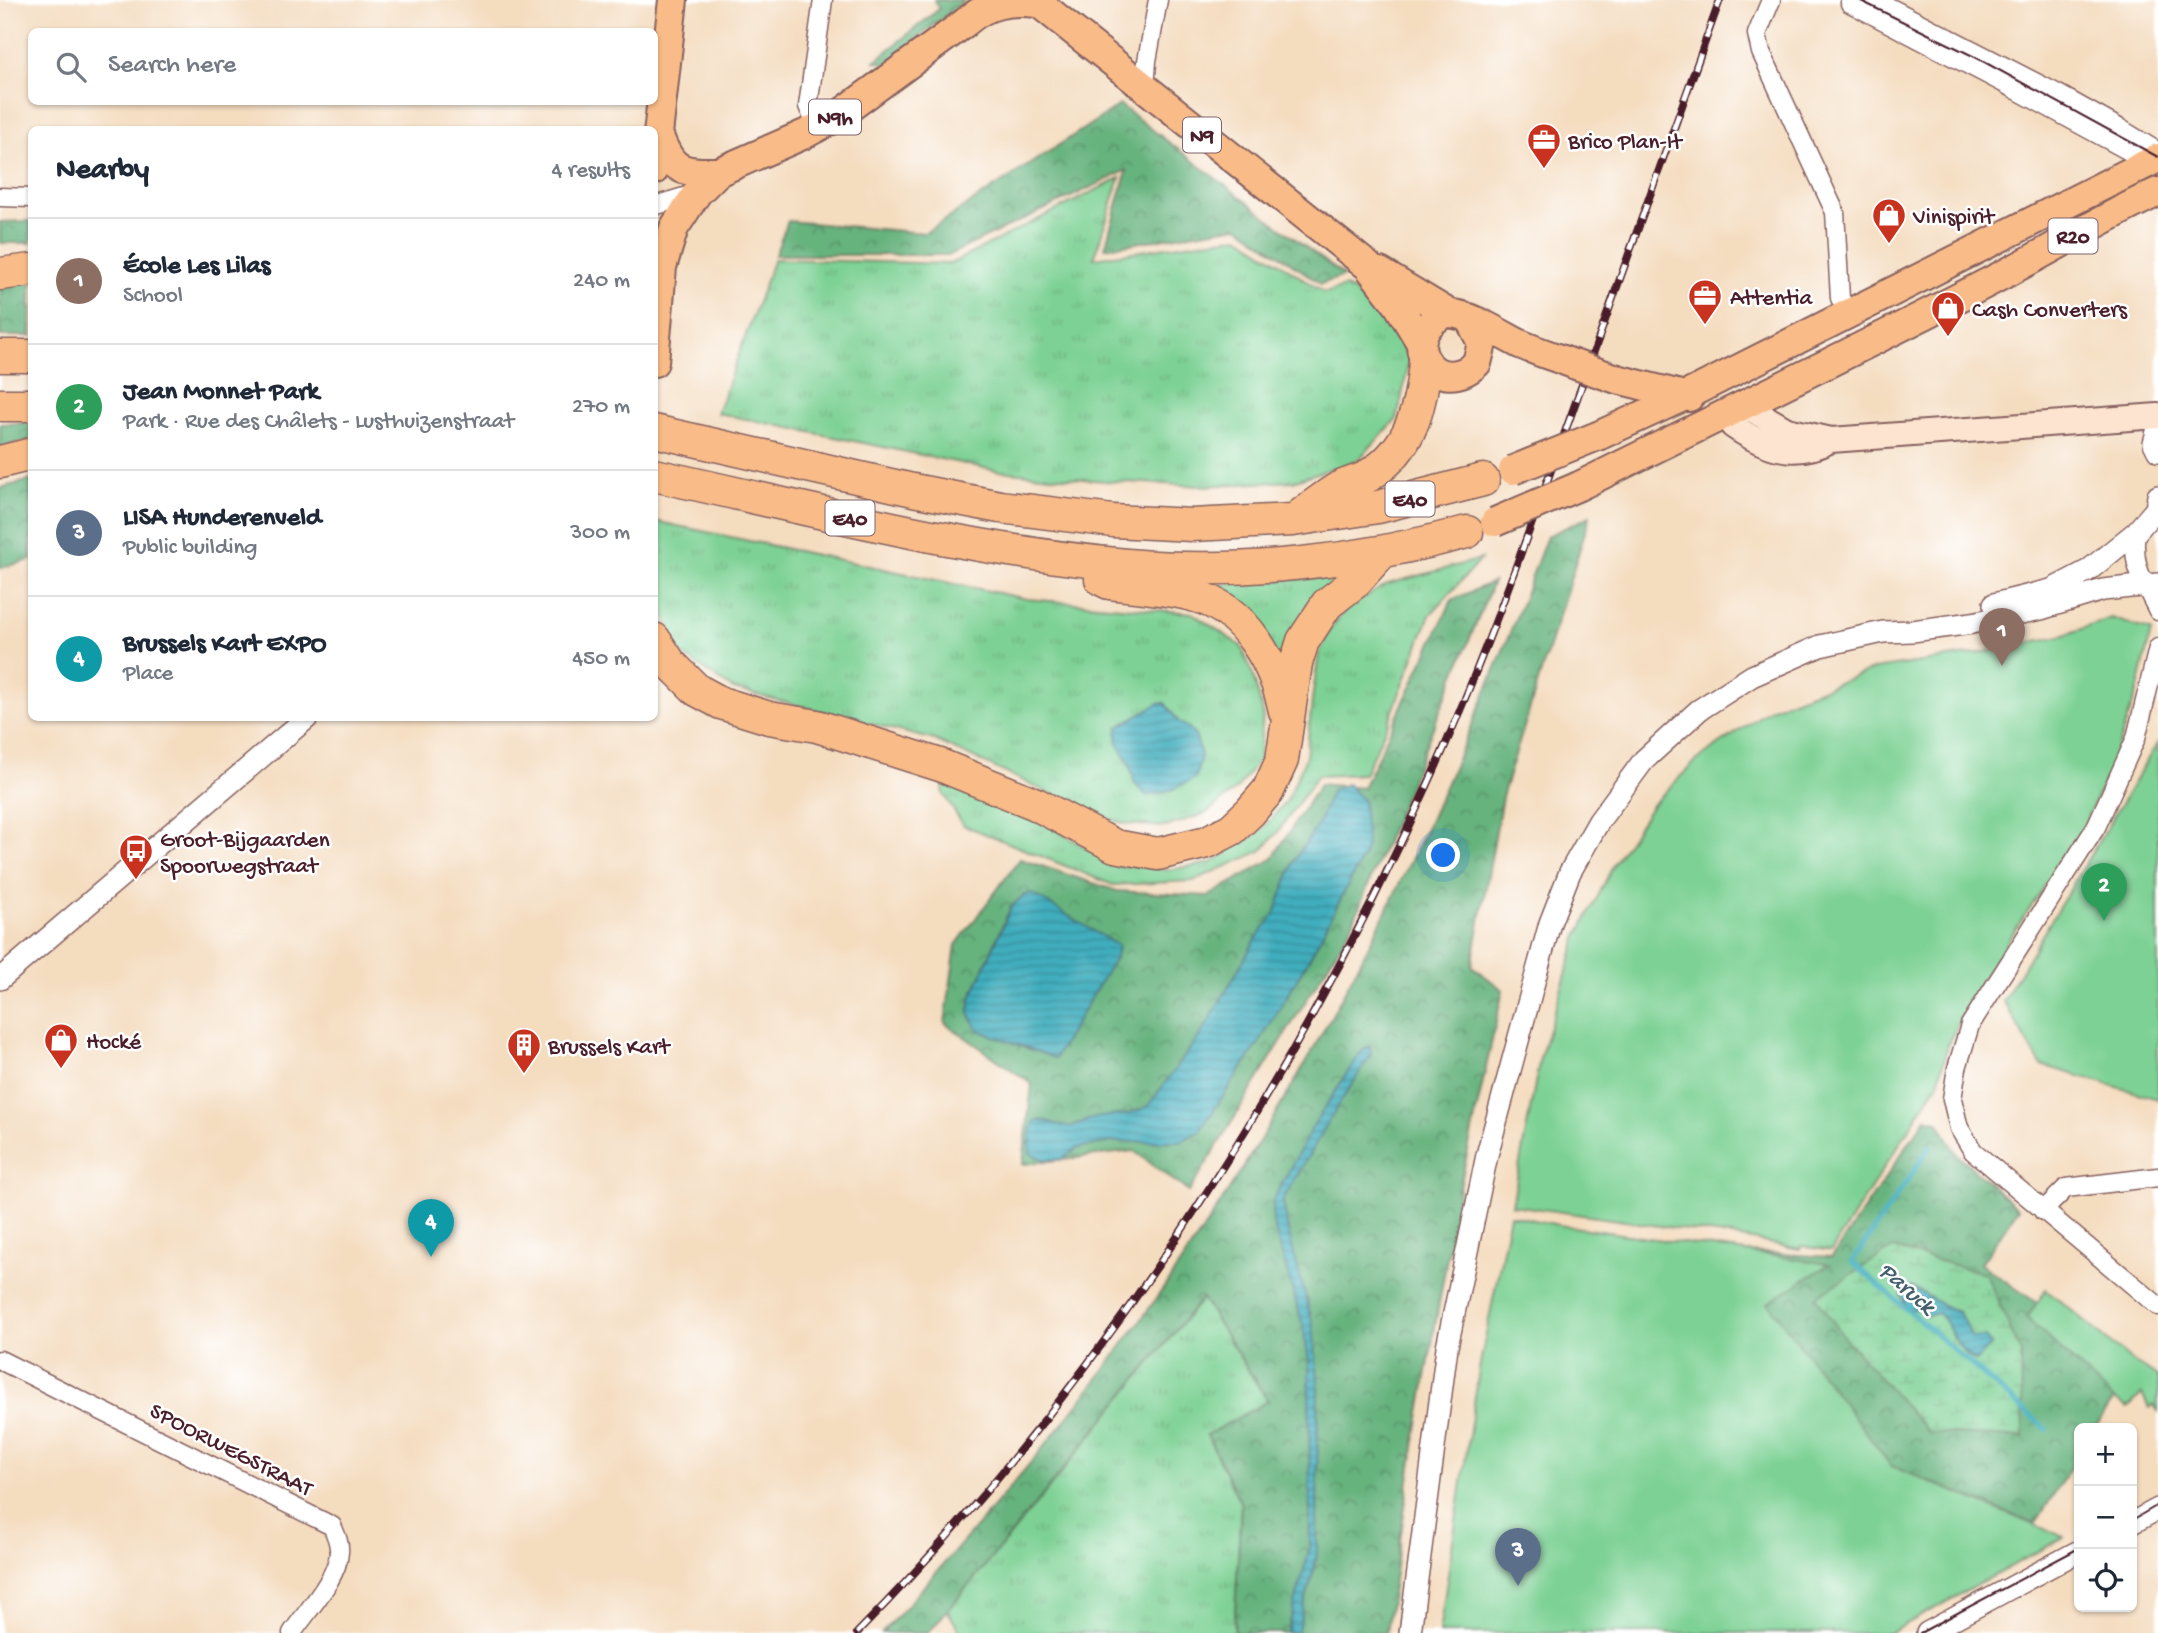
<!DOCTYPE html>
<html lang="en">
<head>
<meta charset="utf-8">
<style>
  :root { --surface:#fff; --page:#f2f2f3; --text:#1f2937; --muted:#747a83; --line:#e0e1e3; --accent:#ea580c }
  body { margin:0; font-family:"Gochi Hand",sans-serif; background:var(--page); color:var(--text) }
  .controls { position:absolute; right:21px; bottom:21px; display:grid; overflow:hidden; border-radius:10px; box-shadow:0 2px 5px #0004 }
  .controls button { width:63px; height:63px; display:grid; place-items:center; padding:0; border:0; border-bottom:2px solid var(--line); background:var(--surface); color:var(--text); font:35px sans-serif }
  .you { position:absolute; left:1444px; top:856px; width:24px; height:24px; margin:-18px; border:5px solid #fff; border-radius:50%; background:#1a73e8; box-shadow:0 0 0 10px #1a73e833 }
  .badge { display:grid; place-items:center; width:46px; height:46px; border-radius:50%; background:var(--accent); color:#fff; font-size:23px; font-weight:700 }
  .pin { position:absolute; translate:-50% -58px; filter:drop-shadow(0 2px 4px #0008) }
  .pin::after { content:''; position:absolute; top:37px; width:24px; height:21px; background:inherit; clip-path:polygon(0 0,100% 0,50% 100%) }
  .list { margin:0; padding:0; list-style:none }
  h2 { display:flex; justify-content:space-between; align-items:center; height:91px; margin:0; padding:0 28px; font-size:30px }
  h2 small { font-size:23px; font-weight:400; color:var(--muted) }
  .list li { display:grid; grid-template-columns:46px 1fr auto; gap:21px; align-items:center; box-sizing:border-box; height:126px; padding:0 28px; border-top:2px solid var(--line) }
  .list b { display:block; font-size:26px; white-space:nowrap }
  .list p { margin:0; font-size:23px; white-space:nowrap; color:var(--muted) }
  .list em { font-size:23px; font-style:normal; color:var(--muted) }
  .icon { flex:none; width:38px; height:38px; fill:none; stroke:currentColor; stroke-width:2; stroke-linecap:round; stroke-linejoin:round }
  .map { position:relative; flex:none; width:2158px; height:1633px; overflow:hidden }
  .search { position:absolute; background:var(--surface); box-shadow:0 2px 5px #0004; left:28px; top:28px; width:630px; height:77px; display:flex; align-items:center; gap:18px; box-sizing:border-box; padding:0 24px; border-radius:10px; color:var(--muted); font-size:26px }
  .panel { position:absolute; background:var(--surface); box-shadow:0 2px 5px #0004; left:28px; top:126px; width:630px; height:595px; border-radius:10px }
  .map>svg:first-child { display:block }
  .grass { fill:url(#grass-tufts); stroke:#647860; stroke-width:2 }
  .forest { fill:url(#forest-crowns); stroke:#586954; stroke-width:2; fill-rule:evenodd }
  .wetland { fill:url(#wetland-marsh); stroke:#647860; stroke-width:2 }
  .green { fill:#7dd194; stroke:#647860; stroke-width:2 }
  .water { fill:url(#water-rules); stroke:#456674; stroke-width:2 }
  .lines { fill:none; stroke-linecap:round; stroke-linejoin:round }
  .stream { stroke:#40aebe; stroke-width:5 }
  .minor-casing { stroke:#86615f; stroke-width:21 }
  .tertiary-casing { stroke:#86615f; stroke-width:24 }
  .secondary-casing { stroke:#86615f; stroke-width:28 }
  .primary-casing { stroke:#86615f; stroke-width:32 }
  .motorway-casing { stroke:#86615f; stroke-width:35 }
  .minor { stroke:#fff; stroke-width:18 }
  .tertiary { stroke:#fff; stroke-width:21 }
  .secondary { stroke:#fde4d0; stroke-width:24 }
  .primary { stroke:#f9bc89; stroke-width:28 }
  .motorway { stroke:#f9bc89; stroke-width:32 }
  .tram { stroke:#4a1f2b; stroke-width:2 }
  .rail-casing { stroke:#4a1f2b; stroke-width:8 }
  .rail { stroke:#fff; stroke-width:5; stroke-dasharray:16; stroke-linecap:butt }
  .primary-bridge-casing { stroke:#86615f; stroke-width:32; stroke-linecap:butt }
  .primary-bridge { stroke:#f9bc89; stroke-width:28 }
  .labels { text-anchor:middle; stroke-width:5; stroke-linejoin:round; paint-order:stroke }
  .shield { fill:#fff; stroke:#80626b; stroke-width:2 }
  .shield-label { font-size:21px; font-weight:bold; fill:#4a1f2b }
  .poi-label { font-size:23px; fill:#4a1f2b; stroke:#fff; text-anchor:start }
  .street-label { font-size:23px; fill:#4a1f2b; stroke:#fff }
  .water-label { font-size:24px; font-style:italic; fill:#465f6d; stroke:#fff }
</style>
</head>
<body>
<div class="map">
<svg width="2158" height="1633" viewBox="0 0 2158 1633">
  <defs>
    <pattern id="grass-tufts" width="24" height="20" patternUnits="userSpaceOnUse" patternTransform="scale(1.75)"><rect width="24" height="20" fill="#7dd194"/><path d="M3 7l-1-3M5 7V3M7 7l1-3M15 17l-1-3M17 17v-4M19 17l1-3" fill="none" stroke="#6eb380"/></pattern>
    <pattern id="forest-crowns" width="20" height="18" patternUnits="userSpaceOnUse" patternTransform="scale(1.75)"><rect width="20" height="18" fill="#66b37e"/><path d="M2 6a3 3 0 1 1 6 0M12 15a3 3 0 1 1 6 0" fill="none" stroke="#569167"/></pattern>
    <pattern id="wetland-marsh" width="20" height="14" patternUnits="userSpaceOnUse" patternTransform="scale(1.75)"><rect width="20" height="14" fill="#7dd194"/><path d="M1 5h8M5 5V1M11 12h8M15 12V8" fill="none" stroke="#6eb380"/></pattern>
    <pattern id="water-rules" width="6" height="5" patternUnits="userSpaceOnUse" patternTransform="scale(1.75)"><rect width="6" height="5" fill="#40aebe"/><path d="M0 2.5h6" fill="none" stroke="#388d9b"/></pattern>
  </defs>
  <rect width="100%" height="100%" fill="#fff"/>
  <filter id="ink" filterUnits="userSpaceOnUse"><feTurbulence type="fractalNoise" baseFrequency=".0143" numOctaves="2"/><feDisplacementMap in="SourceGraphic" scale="14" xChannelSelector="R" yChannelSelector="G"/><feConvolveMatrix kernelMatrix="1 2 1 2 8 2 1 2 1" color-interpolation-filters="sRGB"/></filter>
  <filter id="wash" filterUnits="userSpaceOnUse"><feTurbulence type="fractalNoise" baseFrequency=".00686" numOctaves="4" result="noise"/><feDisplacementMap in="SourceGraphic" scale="28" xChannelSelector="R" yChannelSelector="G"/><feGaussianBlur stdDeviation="1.57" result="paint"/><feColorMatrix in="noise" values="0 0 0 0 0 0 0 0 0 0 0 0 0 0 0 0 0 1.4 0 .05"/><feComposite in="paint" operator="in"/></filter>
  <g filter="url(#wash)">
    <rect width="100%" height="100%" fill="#f4dcbf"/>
    <path class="grass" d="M 1120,178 L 1094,258 L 1239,236 L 1325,293 L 1345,287 L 1378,305 L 1410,358 L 1397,419 L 1358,460 L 1293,481 L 1203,486 L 1104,481 L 999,471 L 717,413 L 774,259 L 950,264 Z
      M 654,521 L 1027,599 L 1192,613 L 1241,646 L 1252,672 L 1263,713 L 1259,760 L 1237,789 L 1206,813 L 1166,827 L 1127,824 L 1101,817 L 935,740 L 733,689 L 680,653 L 655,591 Z
      M 1481,559 L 1430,615 L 1389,721 L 1364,774 L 1317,776 L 1278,832 L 1261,851 L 1193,881 L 1113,885 L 963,825 L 943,793 L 944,780 L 1053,828 L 1111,863 L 1167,870 L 1211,863 L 1259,833 L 1287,800 L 1306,757 L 1313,693 L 1319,654 L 1331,628 L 1349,606 L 1388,584 Z
      M 1349,576 L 1288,674 L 1208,585 Z
      M 1202,1298 L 1268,1401 L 1207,1435 L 1241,1504 L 1234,1633 L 961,1633 L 947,1610 L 1005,1542 Z"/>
    <path class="forest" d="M 934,0 L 965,0 L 886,64 L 875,61 L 939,9 Z
      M 1120,105 L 1344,276 L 1321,284 L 1238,226 L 1105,248 L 1127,170 L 949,255 L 775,255 L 788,221 L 925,233 Z
      M 31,221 L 31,243 L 0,243 L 0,222 Z
      M 31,280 L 31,336 L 0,336 L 0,284 Z
      M 31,423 L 31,440 L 0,447 L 0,424 Z
      M 31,480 L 31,560 L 0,568 L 0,488 Z
      M 1590,516 L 1502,797 L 1472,966 L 1503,990 L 1457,1200 L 1414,1447 L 1386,1633 L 1234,1633 L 1241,1504 L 1207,1435 L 1268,1401 L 1202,1298 L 1005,1542 L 928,1633 L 882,1633 C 975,1530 1066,1426 1146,1313 C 1317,1074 1446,811 1547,536 Z
      M 1493,582 L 1351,927 L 1189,1192 L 1134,1151 L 1023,1164 L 1032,1084 L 945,1023 L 956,945 L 1020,859 L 1117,891 L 1209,896 L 1272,859 L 1320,784 L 1363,788 L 1452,600 ZM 1031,894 L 1118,946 L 1055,1058 L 978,1030 L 969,1013 L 971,998 L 1011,907 Z
      M 1926,1118 L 1938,1121 L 1956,1153 L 2018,1209 L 1981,1264 L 2037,1303 L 2027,1318 L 2114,1399 L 2095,1428 L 2079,1428 L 2079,1454 L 2035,1524 L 1891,1466 L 1767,1303 L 1661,1247 L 1832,1257 Z"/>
    <path class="wetland" d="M 1893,1248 L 1986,1274 L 2021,1353 L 2023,1437 L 1929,1433 L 1844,1337 L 1816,1297 Z"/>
    <path class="green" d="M 2111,618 L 2151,631 L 2138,689 L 2110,769 L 2078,837 L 1984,976 L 1949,1041 L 1938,1083 L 1831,1251 L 1801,1246 L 1800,1249 L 1730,1236 L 1512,1205 L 1540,1058 L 1578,936 L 1615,862 L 1653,804 L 1696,761 L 1770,709 L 1874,669 L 1975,654 L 2065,635 Z
      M 2158,742 L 2158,1099 L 2041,1065 L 2003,1001 Z
      M 1510,1215 L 1559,1225 L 1829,1264 L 1768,1303 L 1891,1466 L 2064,1537 L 1890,1633 L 1439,1633 L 1480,1364 Z
      M 2046,1289 L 2132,1361 L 2158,1377 L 2158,1411 L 2154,1405 L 2149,1408 L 2142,1394 L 2128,1408 L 2114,1399 L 2027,1318 Z"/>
    <path class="water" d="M 1159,703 L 1165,703 L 1179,722 L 1189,728 L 1196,737 L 1201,756 L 1196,777 C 1180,788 1166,793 1147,796 L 1135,784 L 1129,763 L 1117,741 L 1118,727 Z
      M 1347,784 L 1363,800 L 1367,845 L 1364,855 L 1309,959 L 1259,1043 L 1199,1132 L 1181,1141 L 1112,1142 L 1078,1148 L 1061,1160 L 1042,1159 L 1030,1153 C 1029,1150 1032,1124 1034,1121 C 1046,1118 1054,1125 1066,1126 C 1075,1128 1081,1123 1088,1120 C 1110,1113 1124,1119 1148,1106 L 1203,1031 L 1254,942 L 1275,913 L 1294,861 L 1318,824 L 1332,790 Z
      M 1031,893 L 1118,946 L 1116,956 L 1055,1058 L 978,1030 L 969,1013 L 971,998 L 1011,907 L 1024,895 Z
      M 1369,1046 L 1371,1055 L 1330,1119 L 1283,1200 L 1288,1231 L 1313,1324 L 1318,1378 L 1317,1557 L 1297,1633 L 1287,1633 L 1310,1547 L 1309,1361 L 1303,1326 L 1273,1223 L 1273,1200 L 1313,1126 L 1360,1053 Z
      M 1911,1287 C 1929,1295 1939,1306 1959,1312 L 1972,1338 L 1985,1337 L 1991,1346 L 1975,1361 C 1957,1349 1952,1330 1939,1313 L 1926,1316 L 1922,1309 L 1907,1309 L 1901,1295 Z"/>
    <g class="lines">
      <path class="stream" d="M 1930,1147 L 1852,1262 L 2046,1429"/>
    </g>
  </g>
  <g filter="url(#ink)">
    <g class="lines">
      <g class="minor-casing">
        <path id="minor" d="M 1771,0 L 1757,34 L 1761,52 L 1835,212 L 1840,298 L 1848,313
          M 1850,0 L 1850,3 L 2015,89 L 2153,164
          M 1875,0 L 2058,94 L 2119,128 L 2158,152
          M 1145,89 L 1147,61 L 1158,0
          M 817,127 L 808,106 L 823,0
          M 0,197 L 32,198
          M 654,206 L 697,193
          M 2136,532 C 2131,566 2144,582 2158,611
          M 2158,648 L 2136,738 L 2096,827 L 1970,1025 L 1957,1068 L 1952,1099 L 1959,1128 L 1973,1151 L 2158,1306
          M 2043,1211 L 2066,1188 L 2158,1177
          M 0,1360 L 332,1526 C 336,1535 340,1543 339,1552 C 338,1578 306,1612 292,1633"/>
      </g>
      <g class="tertiary-casing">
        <path id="tertiary" d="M 2158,428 L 2154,443 L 2158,451
          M 1994,604 L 2051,590 L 2089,570 L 2136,532 L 2156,509 L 2158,496
          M 0,979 L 307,718
          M 2132,1523 L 2158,1509
          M 1410,1633 L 1447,1347 L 1487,1155 L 1550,923 L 1570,872 L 1599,821 L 1644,760 L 1699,710 L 1752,676 L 1820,646 L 1883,632 L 1912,631 L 1972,623 L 2041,609 L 2103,590 L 2158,584
          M 1927,1633 L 2079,1551"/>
      </g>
      <g class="secondary-casing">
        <path id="secondary" d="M 1831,440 C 1795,459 1765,448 1733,426 L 1735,411 L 1751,409 L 1787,430 L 1831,440 L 2158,416"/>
      </g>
      <g class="primary-casing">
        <path id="primary" d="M 1035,0 L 1368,266 L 1398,305 L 1421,343
          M 659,136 C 672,171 682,173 718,172
          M 654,170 L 673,0
          M 1380,272 L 1448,313
          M 1470,320 L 1482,343 L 1477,363 C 1438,399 1396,344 1440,316 C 1457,305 1503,336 1520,344 C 1538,352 1558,358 1576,365
          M 654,362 L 662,267 L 674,228 L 697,193 L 718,172 L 805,134 L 835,118 L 966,22 C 987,3 1010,0 1037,3
          M 1617,379 L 1689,397
          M 1600,435 L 1685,396 L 2158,158
          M 1579,486 C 1716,418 1854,352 1989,282 C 2046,253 2100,219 2158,192"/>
      </g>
      <g class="motorway-casing">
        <path id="motorway" d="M 0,274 L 32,270
          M 0,356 L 32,356
          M 0,405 L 32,405
          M 654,431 L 913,490 L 1000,507 L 1113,521 L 1192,525 L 1293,520 L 1378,507 L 1483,480
          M 0,462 L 32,454
          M 654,475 C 811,509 967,551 1127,565 C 1239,575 1358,562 1467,532
          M 1297,518 C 1310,508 1323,498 1337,489 C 1347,483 1361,482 1371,474 C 1411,448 1421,407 1425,362
          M 1101,579 L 1109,583 C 1137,587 1168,588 1196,596 C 1246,610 1275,664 1285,711
          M 654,639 L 670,663 L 697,690 L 721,703 L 769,718 L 817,726 L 940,765 L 1036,804 L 1115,846 L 1158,854 L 1207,842 L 1232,829 L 1250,812 L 1268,791 L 1282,760 L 1296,663 L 1303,641 L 1327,604 L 1354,583 L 1382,552"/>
      </g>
      <use href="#minor" class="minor"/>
      <use href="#tertiary" class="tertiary"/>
      <use href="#secondary" class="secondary"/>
      <use href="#primary" class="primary"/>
      <use href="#motorway" class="motorway"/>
      <path class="tram" d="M 1859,0 L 1977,58 L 2158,157
        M 2132,1520 L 2158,1505
        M 1920,1633 L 2079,1548"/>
      <g class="rail-casing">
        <path id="rail" d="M 857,1633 C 1098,1388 1293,1086 1433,773 C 1483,662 1523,547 1565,432 C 1617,288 1668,144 1720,0"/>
      </g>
      <use href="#rail" class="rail"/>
      <g class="primary-bridge-casing">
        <path id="primary-bridge" d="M 1576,365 L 1617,379
          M 1513,470 L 1600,435
          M 1495,522 L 1579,486"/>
      </g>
      <use href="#primary-bridge" class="primary-bridge"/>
    </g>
  </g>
  <defs>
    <g id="office-pin" transform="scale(1.75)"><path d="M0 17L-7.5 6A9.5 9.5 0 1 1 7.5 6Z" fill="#c8321e" stroke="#fff"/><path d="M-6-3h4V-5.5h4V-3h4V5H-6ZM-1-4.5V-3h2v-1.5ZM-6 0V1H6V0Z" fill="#fff"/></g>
    <g id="shop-pin" transform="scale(1.75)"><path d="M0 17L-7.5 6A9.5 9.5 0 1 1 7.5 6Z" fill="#c8321e" stroke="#fff"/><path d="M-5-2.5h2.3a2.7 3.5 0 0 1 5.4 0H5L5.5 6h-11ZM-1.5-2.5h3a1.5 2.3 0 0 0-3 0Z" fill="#fff"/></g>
    <g id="bus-pin" transform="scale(1.75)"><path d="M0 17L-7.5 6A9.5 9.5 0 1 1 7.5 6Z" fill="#c8321e" stroke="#fff"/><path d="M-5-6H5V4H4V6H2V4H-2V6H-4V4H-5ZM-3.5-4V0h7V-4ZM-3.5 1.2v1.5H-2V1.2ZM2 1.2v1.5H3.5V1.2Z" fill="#fff"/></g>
    <g id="building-pin" transform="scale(1.75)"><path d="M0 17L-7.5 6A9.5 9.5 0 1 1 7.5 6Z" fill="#c8321e" stroke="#fff"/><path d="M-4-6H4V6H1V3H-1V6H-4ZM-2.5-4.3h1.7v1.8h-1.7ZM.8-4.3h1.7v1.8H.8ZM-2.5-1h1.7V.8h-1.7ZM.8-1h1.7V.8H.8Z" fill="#fff"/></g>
  </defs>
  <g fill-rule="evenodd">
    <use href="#office-pin" x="1544" y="140"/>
    <use href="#shop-pin" x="1889" y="215"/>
    <use href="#office-pin" x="1705" y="296"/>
    <use href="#shop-pin" x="1948" y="308"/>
    <use href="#bus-pin" x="136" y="851"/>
    <use href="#shop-pin" x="61" y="1040"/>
    <use href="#building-pin" x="524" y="1045"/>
  </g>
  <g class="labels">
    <g class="shield">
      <rect x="809" y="99.5" width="52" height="35" rx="5"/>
      <rect x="1183" y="117.5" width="38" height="35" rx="5"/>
      <rect x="2048.5" y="218.5" width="49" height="35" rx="5"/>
      <rect x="1385.5" y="481.5" width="49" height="35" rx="5"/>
      <rect x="825.5" y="500.5" width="49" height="35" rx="5"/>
    </g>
    <g class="shield-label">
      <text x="835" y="124">N9h</text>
      <text x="1202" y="142">N9</text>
      <text x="2073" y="243">R20</text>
      <text x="1410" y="506">E40</text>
      <text x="850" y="525">E40</text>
    </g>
    <g class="poi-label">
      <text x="1568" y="148">Brico Plan-It</text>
      <text x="1913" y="223">Vinispirit</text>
      <text x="1730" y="304">Attentia</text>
      <text x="1972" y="316">Cash Converters</text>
      <text x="160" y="846">Groot-Bijgaarden<tspan x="160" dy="26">Spoorwegstraat</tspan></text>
      <text x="86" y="1048">Hocké</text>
      <text x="548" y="1053">Brussels Kart</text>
    </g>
    <g class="street-label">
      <text transform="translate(232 1448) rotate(27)" y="8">SPOORWEGSTRAAT</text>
    </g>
    <g class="water-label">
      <text transform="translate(1908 1287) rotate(41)" y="8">Paruck</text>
    </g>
  </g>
</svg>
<div class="controls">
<button>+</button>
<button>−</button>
<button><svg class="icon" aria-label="locate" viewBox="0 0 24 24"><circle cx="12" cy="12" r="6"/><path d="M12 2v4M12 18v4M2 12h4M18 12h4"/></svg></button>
</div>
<div class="you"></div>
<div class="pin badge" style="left:2002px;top:666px;background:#8d6e63">1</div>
<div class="pin badge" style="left:2104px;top:921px;background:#2e9e5b">2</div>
<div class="pin badge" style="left:1518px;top:1586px;background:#5c6f8a">3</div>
<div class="pin badge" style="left:431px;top:1257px;background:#0f9aa8">4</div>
<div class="search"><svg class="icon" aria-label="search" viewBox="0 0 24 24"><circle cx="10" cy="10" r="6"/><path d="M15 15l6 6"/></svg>Search here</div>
<section class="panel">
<h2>Nearby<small>4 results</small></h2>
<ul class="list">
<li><span class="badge" style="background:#8d6e63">1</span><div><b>École Les Lilas</b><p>School</p></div><em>240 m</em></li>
<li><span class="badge" style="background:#2e9e5b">2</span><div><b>Jean Monnet Park</b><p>Park · Rue des Châlets - Lusthuizenstraat</p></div><em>270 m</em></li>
<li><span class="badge" style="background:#5c6f8a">3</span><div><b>LISA Hunderenveld</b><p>Public building</p></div><em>300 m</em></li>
<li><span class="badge" style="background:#0f9aa8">4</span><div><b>Brussels Kart EXPO</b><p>Place</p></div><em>450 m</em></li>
</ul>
</section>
</div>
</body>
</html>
